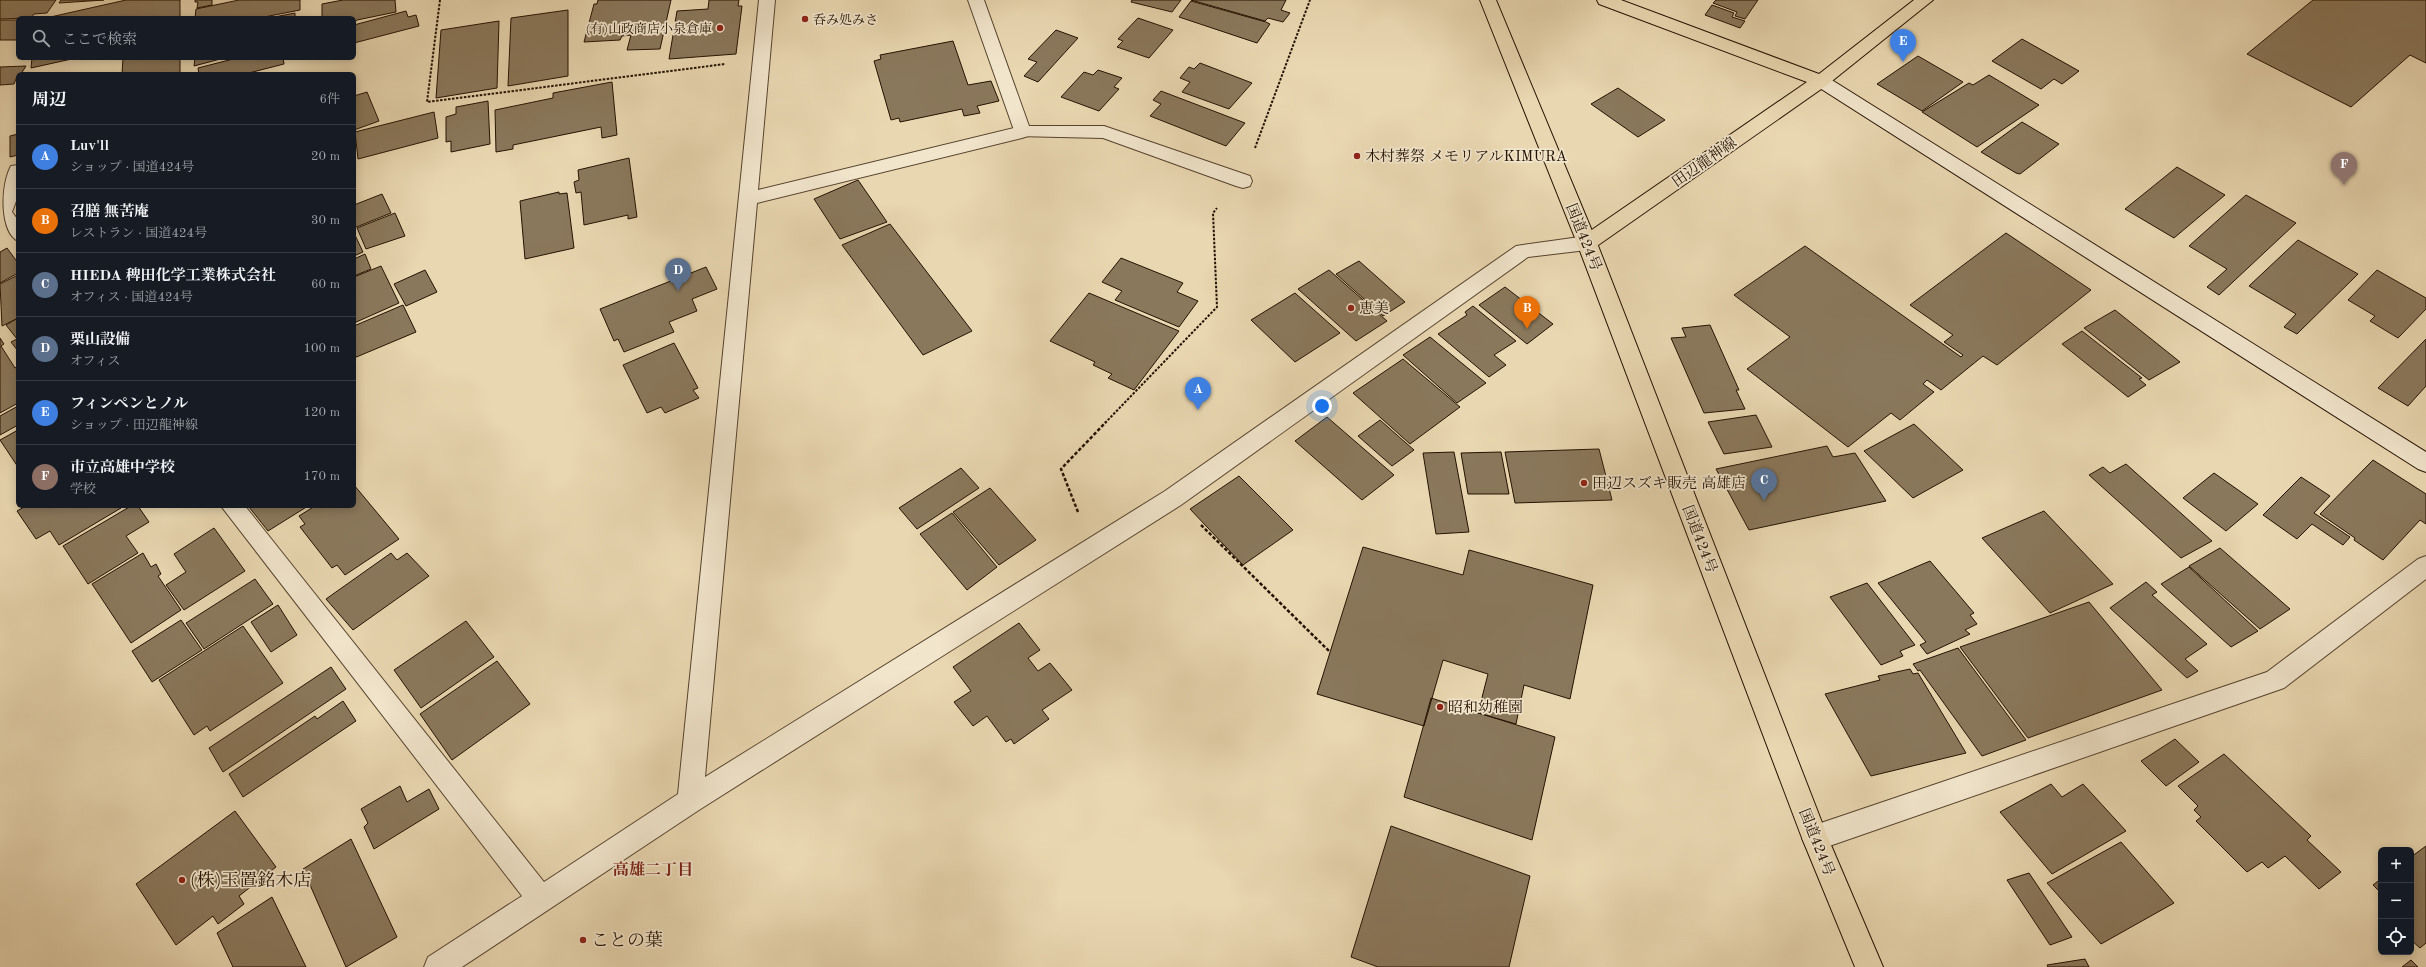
<!DOCTYPE html>
<html lang="ja">
<head>
<meta charset="utf-8">
<style>
  :root { --surface:#171b24; --page:#20242c; --text:#f1f3f6; --muted:#9ea1a6; --line:#363941; --accent:#c59692 }
  body { margin:0; font-family:"Old Standard TT","Noto Serif JP",serif; background:var(--page); color:var(--text) }
  .controls { position:absolute; right:12px; bottom:12px; display:grid; overflow:hidden; border-radius:6px; box-shadow:0 2px 10px #0003 }
  .controls button { width:36px; height:36px; display:grid; place-items:center; padding:0; border:0; border-bottom:1px solid var(--line); background:var(--surface); color:var(--text); font:20px sans-serif }
  .you { position:absolute; left:1322px; top:406px; width:14px; height:14px; margin:-10px; border:3px solid #fff; border-radius:50%; background:#1a73e8; box-shadow:0 0 0 6px #1a73e833 }
  .badge { display:grid; place-items:center; width:26px; height:26px; border-radius:50%; background:var(--accent); color:#fff; font-size:13px; font-weight:700 }
  .pin { position:absolute; translate:-50% -33px; filter:drop-shadow(0 1px 2px #0008) }
  .pin::after { content:''; position:absolute; top:21px; width:14px; height:12px; background:inherit; clip-path:polygon(0 0,100% 0,50% 100%) }
  .list { margin:0; padding:0; list-style:none }
  h2 { display:flex; justify-content:space-between; align-items:center; height:52px; margin:0; padding:0 16px; font-size:17px }
  h2 small { font-size:13px; font-weight:400; color:var(--muted) }
  .list li { display:grid; grid-template-columns:26px 1fr auto; gap:12px; align-items:center; box-sizing:border-box; height:64px; padding:0 16px; border-top:1px solid var(--line) }
  .list b { display:block; font-size:15px; white-space:nowrap }
  .list p { margin:0; font-size:13px; white-space:nowrap; color:var(--muted) }
  .list em { font-size:13px; font-style:normal; color:var(--muted) }
  .icon { flex:none; width:22px; height:22px; fill:none; stroke:currentColor; stroke-width:2; stroke-linecap:round; stroke-linejoin:round }
  .map { position:relative; flex:none; width:2426px; height:967px; overflow:hidden }
  .search { position:absolute; background:var(--surface); box-shadow:0 2px 10px #0003; left:16px; top:16px; width:340px; height:44px; display:flex; align-items:center; gap:10px; box-sizing:border-box; padding:0 14px; border-radius:6px; color:var(--muted); font-size:15px }
  .panel { position:absolute; background:var(--surface); box-shadow:0 2px 10px #0003; left:16px; top:72px; width:340px; height:436px; border-radius:6px }
  .map>svg:first-child { display:block }
  .building { fill:#8a785c; stroke:#241100 }
  .lines { fill:none; stroke-linecap:round; stroke-linejoin:round }
  .lane-casing { stroke:#55422c; stroke-width:2 }
  .street-casing { stroke:#55422c; stroke-width:2 }
  .secondary-casing { stroke:#241100; stroke-width:2 }
  .primary-casing { stroke:#241100; stroke-width:2 }
  .highway-casing { stroke:#241100; stroke-width:2 }
  .path-far1 { stroke:#241100; stroke-width:2; stroke-dasharray:2.5 1.5; stroke-linecap:butt }
  .path { stroke:#241100; stroke-width:2.5; stroke-dasharray:3.5 2; stroke-linecap:butt }
  .lane { fill:#f1e5cc; fill-rule:evenodd }
  .street { fill:#f1e5cc; fill-rule:evenodd }
  .secondary { fill:#f1e5cc; fill-rule:evenodd }
  .primary { fill:#e9d7b1; fill-rule:evenodd }
  .highway { fill:#e9d7b1; fill-rule:evenodd }
  .poi-dot { fill:#8f2418; stroke:#f1e5cc; stroke-width:1.5 }
  .labels { text-anchor:middle; stroke-width:3.5; stroke-linejoin:round; paint-order:stroke }
  .far-poi-label { font-size:13px; fill:#241100; stroke:#f1e5cc; text-anchor:start }
  .poi-label { font-size:15px; fill:#241100; stroke:#f1e5cc; text-anchor:start }
  .street-label { font-size:15px; fill:#241100; stroke:#f1e5cc }
  .neighbourhood-label { font-size:16px; font-weight:bold; fill:#7a1f14; stroke:#f1e5cc }
  .near-poi-label { font-size:18px; fill:#241100; stroke:#f1e5cc; text-anchor:start }
</style>
</head>
<body>
<div class="map">
<svg width="2426" height="967" viewBox="0 0 2426 967">
  <rect width="100%" height="100%" fill="#e9d7b1"/>
  <filter id="stains"><feTurbulence type="fractalNoise" baseFrequency=".005" numOctaves="4"/><feColorMatrix values="0 0 0 0 .2 0 0 0 0 .09 0 0 0 0 .02 0 0 0 .5 -.17"/></filter>
  <radialGradient id="worn" r=".72"><stop offset=".6" stop-color="#630" stop-opacity="0"/><stop offset="1" stop-color="#630" stop-opacity=".3"/></radialGradient>
  <path class="building" d="M 0,0 L 56,0 L 47,13 L 34,14 L 31,18 L 0,19 Z
    M 61,0 L 104,0 L 59,3 Z
    M 126,0 L 180,0 L 180,18 L 46,18 Z
    M 195,0 L 212,0 L 212,5 L 197,8 L 198,2 L 195,2 Z
    M 239,0 L 300,0 L 300,10 L 259,18 L 195,18 L 196,9 Z
    M 343,0 L 395,0 L 396,12 L 357,20 L 354,23 L 354,18 L 322,18 L 322,4 Z
    M 598,0 L 671,0 L 660,49 L 627,50 L 631,35 L 622,36 L 620,40 L 584,42 L 594,4 L 597,4 Z
    M 709,0 L 739,0 L 738,6 L 742,6 L 736,54 L 669,59 L 677,11 L 708,9 Z
    M 1132,0 L 1181,0 L 1172,12 L 1131,2 Z
    M 1191,0 L 1286,0 L 1281,10 L 1290,13 L 1283,22 L 1268,18 L 1265,21 Z
    M 1716,0 L 1758,0 L 1745,19 L 1735,16 L 1737,12 L 1713,3 Z
    M 2313,0 L 2426,0 L 2426,63 L 2410,55 L 2351,107 L 2247,54 Z
    M 1191,1 L 1266,22 L 1270,24 L 1257,43 L 1179,17 Z
    M 1712,5 L 1734,13 L 1732,17 L 1745,21 L 1740,28 L 1705,15 Z
    M 568,10 L 568,76 L 508,86 L 511,18 Z
    M 406,11 L 408,17 L 416,15 L 419,26 L 354,43 L 354,25 Z
    M 295,13 L 295,18 L 269,18 Z
    M 1138,18 L 1173,30 L 1149,58 L 1117,47 L 1123,41 L 1118,39 Z
    M 0,20 L 18,20 L 18,40 L 0,40 Z
    M 499,21 L 497,88 L 436,98 L 441,30 Z
    M 1056,30 L 1078,38 L 1038,82 L 1024,76 L 1037,62 L 1028,59 Z
    M 2022,39 L 2079,71 L 2062,84 L 2054,79 L 2041,89 L 1992,61 Z
    M 953,41 L 968,85 L 991,81 L 999,101 L 977,106 L 980,113 L 964,116 L 962,109 L 900,122 L 899,118 L 891,120 L 874,61 L 881,59 L 880,55 Z
    M 1918,56 L 1963,82 L 1922,111 L 1877,84 Z
    M 32,58 L 76,58 L 31,68 Z
    M 180,58 L 180,74 L 122,74 L 123,59 Z
    M 195,58 L 224,58 L 194,66 Z
    M 237,58 L 283,58 L 284,64 L 245,74 L 199,74 L 198,68 Z
    M 1200,63 L 1252,83 L 1229,109 L 1182,92 L 1190,82 L 1180,78 L 1189,67 L 1194,69 Z
    M 26,66 L 21,74 L 18,74 L 14,84 L 0,85 L 0,67 Z
    M 1098,70 L 1122,78 L 1114,87 L 1119,89 L 1099,111 L 1061,97 L 1084,72 L 1093,75 Z
    M 1989,75 L 2039,105 L 1977,147 L 1922,112 L 1969,83 L 1973,85 Z
    M 612,82 L 617,135 L 602,138 L 601,127 L 513,145 L 513,149 L 496,152 L 495,110 L 553,98 L 553,93 Z
    M 1618,88 L 1665,120 L 1638,137 L 1591,104 Z
    M 1161,91 L 1245,123 L 1226,146 L 1150,116 L 1161,104 L 1153,100 Z
    M 367,92 L 379,121 L 354,130 L 354,96 Z
    M 488,101 L 490,144 L 451,152 L 451,141 L 446,142 L 446,117 L 456,114 L 456,107 Z
    M 434,112 L 438,138 L 358,159 L 355,132 Z
    M 2022,122 L 2059,144 L 2020,174 L 2016,173 L 1981,152 Z
    M 18,134 L 18,155 L 10,157 L 10,136 Z
    M 629,158 L 637,217 L 628,219 L 628,215 L 584,225 L 581,192 L 576,193 L 574,182 L 579,180 L 578,170 Z
    M 2177,167 L 2225,195 L 2174,238 L 2125,209 Z
    M 858,180 L 887,222 L 840,239 L 814,199 Z
    M 559,192 L 559,194 L 567,193 L 574,248 L 525,259 L 520,201 Z
    M 382,194 L 391,213 L 354,228 L 354,205 Z
    M 2246,195 L 2296,223 L 2219,295 L 2207,287 L 2227,269 L 2189,246 Z
    M 395,213 L 405,236 L 366,249 L 357,228 Z
    M 890,224 L 972,331 L 923,355 L 842,245 Z
    M 354,233 L 363,252 L 354,256 Z
    M 2006,233 L 2091,290 L 1997,365 L 1983,356 L 1941,390 L 1927,380 L 1923,384 L 1934,392 L 1900,420 L 1891,413 L 1848,447 L 1747,369 L 1790,337 L 1734,295 L 1805,246 L 1961,357 L 1963,355 L 1944,342 L 1953,335 L 1910,305 Z
    M 2298,240 L 2358,274 L 2297,334 L 2284,327 L 2296,314 L 2249,286 Z
    M 7,248 L 18,263 L 18,273 L 0,283 L 0,252 Z
    M 365,254 L 371,269 L 354,276 L 354,259 Z
    M 1121,258 L 1183,283 L 1177,292 L 1198,301 L 1179,327 L 1115,300 L 1122,291 L 1102,282 Z
    M 1359,261 L 1405,302 L 1383,316 L 1336,274 Z
    M 381,266 L 399,303 L 354,323 L 354,277 Z
    M 706,267 L 717,289 L 692,299 L 697,311 L 669,322 L 674,332 L 624,352 L 618,339 L 614,341 L 600,309 Z
    M 425,270 L 437,292 L 406,306 L 394,284 Z
    M 1329,270 L 1387,321 L 1356,341 L 1298,289 Z
    M 2377,270 L 2426,298 L 2426,309 L 2398,338 L 2370,321 L 2375,316 L 2348,300 Z
    M 18,275 L 18,318 L 2,326 L 0,284 Z
    M 1505,287 L 1553,324 L 1527,344 L 1479,305 Z
    M 1089,293 L 1179,331 L 1134,390 L 1108,378 L 1112,374 L 1093,365 L 1095,362 L 1050,341 Z
    M 1295,293 L 1340,333 L 1295,362 L 1251,320 Z
    M 403,305 L 416,332 L 354,358 L 354,326 Z
    M 1473,306 L 1516,341 L 1494,355 L 1506,365 L 1489,377 L 1438,334 L 1467,315 L 1465,312 Z
    M 2115,310 L 2180,362 L 2149,380 L 2084,328 Z
    M 18,318 L 18,351 L 11,342 L 17,339 L 6,325 Z
    M 1710,325 L 1739,390 L 1736,390 L 1745,409 L 1704,413 L 1671,338 L 1686,337 L 1682,328 Z
    M 2082,331 L 2142,378 L 2139,379 L 2146,385 L 2128,397 L 2062,344 Z
    M 1430,337 L 1486,383 L 1457,403 L 1403,355 Z
    M 0,338 L 4,344 L 1,346 L 15,368 L 18,366 L 18,403 L 0,413 Z
    M 2426,339 L 2426,386 L 2408,406 L 2378,388 Z
    M 674,343 L 698,388 L 693,390 L 699,398 L 665,413 L 661,407 L 647,413 L 623,365 Z
    M 1403,359 L 1460,407 L 1410,444 L 1353,393 Z
    M 18,406 L 18,425 L 0,435 L 0,416 Z
    M 1756,415 L 1772,447 L 1724,454 L 1708,422 Z
    M 1327,417 L 1394,475 L 1362,500 L 1295,441 Z
    M 1380,420 L 1414,450 L 1392,466 L 1358,436 Z
    M 1914,424 L 1963,470 L 1913,498 L 1864,451 Z
    M 18,430 L 18,467 L 0,440 Z
    M 1827,446 L 1833,457 L 1855,453 L 1886,501 L 1749,530 L 1716,469 Z
    M 1599,449 L 1612,500 L 1515,503 L 1505,452 Z
    M 1454,452 L 1469,532 L 1436,534 L 1423,453 Z
    M 1501,452 L 1509,494 L 1468,494 L 1461,453 Z
    M 2373,460 L 2426,494 L 2426,524 L 2420,520 L 2383,560 L 2354,540 L 2355,538 L 2320,514 Z
    M 2126,464 L 2212,541 L 2181,558 L 2089,475 L 2103,467 L 2110,473 Z
    M 961,468 L 979,488 L 917,529 L 899,508 Z
    M 2214,473 L 2258,504 L 2226,531 L 2183,498 Z
    M 1239,476 L 1293,530 L 1243,565 L 1190,509 Z
    M 2301,477 L 2330,496 L 2314,513 L 2350,537 L 2343,545 L 2312,524 L 2297,539 L 2263,515 Z
    M 354,485 L 399,539 L 345,575 L 337,565 L 332,568 L 300,527 L 305,524 L 299,516 L 315,506 L 354,506 Z
    M 990,488 L 1036,540 L 999,565 L 953,512 Z
    M 26,506 L 119,506 L 121,508 L 59,545 L 50,531 L 36,539 L 17,511 Z
    M 131,506 L 138,506 L 149,522 L 126,536 L 138,553 L 88,584 L 63,546 Z
    M 251,506 L 308,506 L 268,531 L 249,507 Z
    M 2044,511 L 2113,584 L 2050,613 L 1982,538 Z
    M 952,513 L 997,567 L 967,590 L 920,534 Z
    M 214,528 L 245,571 L 184,610 L 166,585 L 186,572 L 174,554 Z
    M 1363,547 L 1463,575 L 1469,550 L 1593,585 L 1570,699 L 1524,685 L 1516,724 L 1478,713 L 1488,674 L 1443,660 L 1424,726 L 1317,694 Z
    M 2220,548 L 2290,609 L 2260,629 L 2189,566 Z
    M 143,553 L 151,567 L 156,564 L 161,574 L 158,576 L 181,610 L 131,643 L 92,584 Z
    M 391,553 L 397,560 L 407,553 L 429,576 L 353,630 L 326,599 Z
    M 1930,561 L 1974,613 L 1970,615 L 1977,624 L 1965,630 L 1970,634 L 1927,654 L 1920,645 L 1926,642 L 1878,583 Z
    M 2189,567 L 2258,631 L 2231,647 L 2161,584 Z
    M 255,579 L 273,604 L 204,649 L 186,623 Z
    M 2146,582 L 2157,592 L 2152,595 L 2207,644 L 2185,659 L 2198,671 L 2187,678 L 2110,608 Z
    M 1867,583 L 1915,645 L 1900,651 L 1903,656 L 1881,665 L 1830,597 Z
    M 2089,602 L 2162,690 L 2028,738 L 1960,647 Z
    M 278,605 L 297,635 L 271,652 L 251,622 Z
    M 181,620 L 202,650 L 152,682 L 132,651 Z
    M 466,621 L 494,657 L 421,708 L 394,670 Z
    M 1019,623 L 1040,650 L 1028,658 L 1038,671 L 1050,663 L 1072,690 L 1042,710 L 1049,719 L 1014,744 L 1011,739 L 1006,742 L 987,716 L 973,726 L 954,702 L 971,691 L 953,667 Z
    M 243,626 L 283,683 L 210,731 L 207,726 L 194,735 L 159,680 Z
    M 1958,648 L 2026,740 L 1982,756 L 1920,670 L 1918,671 L 1913,664 Z
    M 497,661 L 530,704 L 452,760 L 420,714 Z
    M 331,667 L 346,689 L 223,772 L 209,748 Z
    M 1910,669 L 1913,674 L 1918,673 L 1966,753 L 1871,776 L 1825,694 L 1880,680 L 1878,676 Z
    M 1431,698 L 1555,737 L 1532,840 L 1404,797 Z
    M 343,701 L 356,721 L 243,797 L 229,774 L 315,716 L 317,719 Z
    M 2175,739 L 2199,762 L 2166,786 L 2141,761 Z
    M 2224,754 L 2311,836 L 2307,840 L 2341,872 L 2319,889 L 2285,856 L 2268,868 L 2262,862 L 2247,872 L 2196,821 L 2201,817 L 2194,810 L 2198,806 L 2178,786 Z
    M 2051,784 L 2062,797 L 2083,784 L 2126,831 L 2052,874 L 2000,812 Z
    M 400,786 L 407,802 L 429,789 L 439,809 L 374,849 L 364,827 L 368,823 L 361,809 Z
    M 235,811 L 276,867 L 239,896 L 244,904 L 218,924 L 213,916 L 176,945 L 136,884 Z
    M 1391,826 L 1530,876 L 1509,967 L 1378,967 L 1351,957 Z
    M 351,839 L 397,937 L 346,967 L 303,869 Z
    M 2121,842 L 2174,903 L 2101,944 L 2047,883 Z
    M 2426,846 L 2426,943 L 2420,948 L 2411,940 L 2411,857 Z
    M 2029,873 L 2072,937 L 2050,945 L 2007,880 Z
    M 2381,879 L 2381,893 L 2373,885 Z
    M 272,897 L 306,967 L 233,967 L 217,933 Z
    M 2085,959 L 2089,967 L 2048,967 L 2047,965 Z
    M 2411,960 L 2418,967 L 2402,967 Z"/>
  <g class="lines">
    <g class="lane-casing">
      <path id="lane" d="M 968,0 L 984,0 L 1029,126 L 1104,126 L 1250,176 L 1252,181 L 1250,186 L 1243,188 L 1236,186 L 1103,138 L 1016,136 Z"/>
    </g>
    <g class="street-casing">
      <path id="street" d="M 759,0 L 775,0 L 758,190 L 1022,126 L 1028,128 L 1031,132 L 1028,136 L 1022,138 L 757,203 L 705,777 L 1165,491 L 1516,246 L 1587,236 L 1594,238 L 1597,243 L 1594,248 L 1587,250 L 1528,257 L 1181,505 L 699,810 L 462,967 L 424,967 L 428,957 L 522,896 L 221,506 L 245,506 L 544,882 L 678,794 Z
        M 18,165 L 18,196 L 12,212 L 18,220 L 18,241 C 0,232 0,186 11,166 Z
        M 2426,556 L 2426,579 L 2284,688 L 1815,851 L 1806,847 L 1802,838 L 1806,829 L 1815,825 L 2267,672 L 2418,559 Z"/>
    </g>
    <g class="secondary-casing">
      <path id="secondary" d="M 1821,75 L 1827,77 L 2426,452 L 2426,472 L 2418,469 L 1815,85 L 1812,81 L 1815,77 Z"/>
    </g>
    <g class="primary-casing">
      <path id="primary" d="M 1597,0 L 1621,0 L 1819,74 L 1914,0 L 1933,0 L 1827,85 L 1594,248 L 1587,250 L 1580,248 L 1577,243 L 1580,238 L 1807,82 L 1599,4 Z"/>
    </g>
    <g class="highway-casing">
      <path id="highway" d="M 1480,0 L 1496,0 L 1597,243 L 1828,838 L 1883,967 L 1855,967 L 1802,838 L 1577,243 Z"/>
    </g>
    <path class="path-far1" d="M 440,0 L 427,102 L 725,64
      M 1255,148 L 1310,0
      M 1105,423 L 1217,307 L 1213,213 L 1217,208"/>
    <path class="path" d="M 1078,512 L 1061,469 L 1106,422
      M 1201,525 L 1330,652"/>
    <use href="#lane" class="lane"/>
    <use href="#street" class="street"/>
    <use href="#secondary" class="secondary"/>
    <use href="#primary" class="primary"/>
    <use href="#highway" class="highway"/>
  </g>
  <g class="poi-dot">
    <circle cx="805" cy="19" r="4"/>
    <circle cx="720" cy="28" r="4"/>
    <circle cx="1357" cy="156" r="4"/>
    <circle cx="1351" cy="308" r="4"/>
    <circle cx="1584" cy="483" r="4"/>
    <circle cx="1440" cy="707" r="4"/>
    <circle cx="182" cy="880" r="4"/>
    <circle cx="583" cy="940" r="4"/>
  </g>
  <g class="labels">
    <g class="far-poi-label">
      <text x="813" y="24">呑み処みさ</text>
      <text x="712" y="33" text-anchor="end">(有)山政商店小泉倉庫</text>
    </g>
    <g class="poi-label">
      <text x="1365" y="161">木村葬祭 メモリアルKIMURA</text>
      <text x="1359" y="313">恵美</text>
      <text x="1592" y="488">田辺スズキ販売 高雄店</text>
      <text x="1448" y="712">昭和幼稚園</text>
    </g>
    <g class="street-label">
      <text transform="translate(1704 162) rotate(-35)" y="5">田辺龍神線</text>
      <text transform="translate(1584 237) rotate(68)" y="5">国道424号</text>
      <text transform="translate(1700 539) rotate(69)" y="5">国道424号</text>
      <text transform="translate(1817 842) rotate(68)" y="5">国道424号</text>
    </g>
    <g class="neighbourhood-label">
      <text x="653" y="875">高雄二丁目</text>
    </g>
    <g class="near-poi-label">
      <text x="190" y="886">(株)玉置銘木店</text>
      <text x="591" y="946">ことの葉</text>
    </g>
  </g>
  <rect width="100%" height="100%" filter="url(#stains)"/>
  <rect width="100%" height="100%" fill="url(#worn)"/>
</svg>
<div class="controls">
<button>+</button>
<button>−</button>
<button><svg class="icon" aria-label="locate" viewBox="0 0 24 24"><circle cx="12" cy="12" r="6"/><path d="M12 2v4M12 18v4M2 12h4M18 12h4"/></svg></button>
</div>
<div class="you"></div>
<div class="pin badge" style="left:1198px;top:410px;background:#3f7fe0">A</div>
<div class="pin badge" style="left:1527px;top:329px;background:#e8710a">B</div>
<div class="pin badge" style="left:1764px;top:501px;background:#5c6f8a">C</div>
<div class="pin badge" style="left:678px;top:291px;background:#5c6f8a">D</div>
<div class="pin badge" style="left:1903px;top:62px;background:#3f7fe0">E</div>
<div class="pin badge" style="left:2344px;top:185px;background:#8d6e63">F</div>
<div class="search"><svg class="icon" aria-label="search" viewBox="0 0 24 24"><circle cx="10" cy="10" r="6"/><path d="M15 15l6 6"/></svg>ここで検索</div>
<section class="panel">
<h2>周辺<small>6件</small></h2>
<ul class="list">
<li><span class="badge" style="background:#3f7fe0">A</span><div><b>Luv'll</b><p>ショップ · 国道424号</p></div><em>20 m</em></li>
<li><span class="badge" style="background:#e8710a">B</span><div><b>召膳 無苦庵</b><p>レストラン · 国道424号</p></div><em>30 m</em></li>
<li><span class="badge" style="background:#5c6f8a">C</span><div><b>HIEDA 稗田化学工業株式会社</b><p>オフィス · 国道424号</p></div><em>60 m</em></li>
<li><span class="badge" style="background:#5c6f8a">D</span><div><b>栗山設備</b><p>オフィス</p></div><em>100 m</em></li>
<li><span class="badge" style="background:#3f7fe0">E</span><div><b>フィンペンとノル</b><p>ショップ · 田辺龍神線</p></div><em>120 m</em></li>
<li><span class="badge" style="background:#8d6e63">F</span><div><b>市立高雄中学校</b><p>学校</p></div><em>170 m</em></li>
</ul>
</section>
</div>
</body>
</html>
